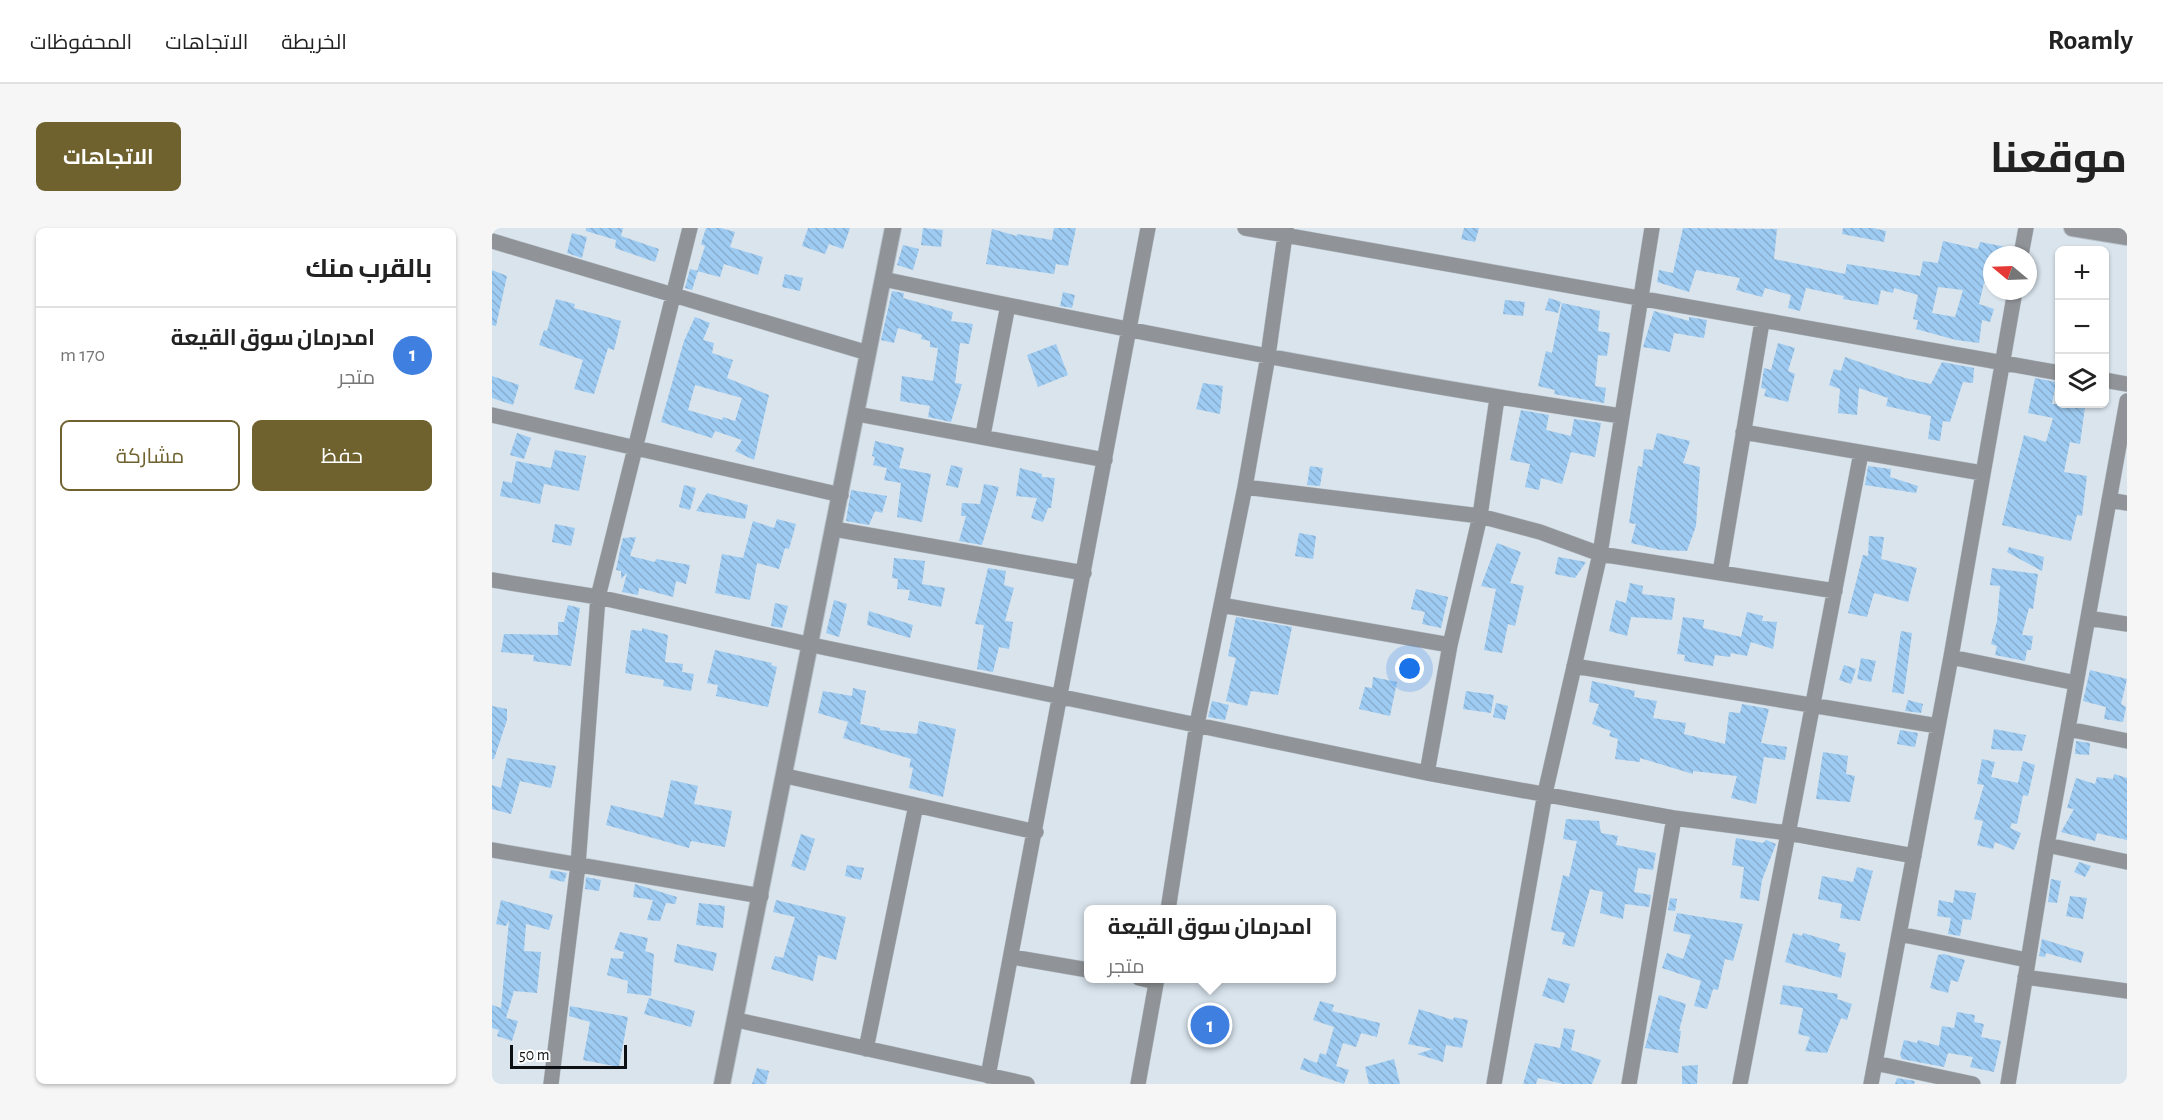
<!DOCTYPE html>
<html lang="ar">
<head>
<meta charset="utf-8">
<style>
  :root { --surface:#fff; --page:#f6f6f6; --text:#222; --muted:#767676; --line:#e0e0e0; --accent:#6f622f }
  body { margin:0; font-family:"Alegreya Sans",Cairo,sans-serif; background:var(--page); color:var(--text); direction:rtl }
  .controls { position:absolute; right:18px; top:18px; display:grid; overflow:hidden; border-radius:9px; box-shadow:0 2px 4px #0004 }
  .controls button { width:54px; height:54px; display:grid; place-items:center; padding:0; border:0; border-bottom:2px solid var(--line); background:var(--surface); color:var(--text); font:30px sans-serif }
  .compass { position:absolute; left:1491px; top:18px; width:54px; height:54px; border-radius:50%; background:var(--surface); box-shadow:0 2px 4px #0004; rotate:289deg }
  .scale { position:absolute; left:18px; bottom:15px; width:117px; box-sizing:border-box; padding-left:6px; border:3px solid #0d1013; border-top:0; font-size:16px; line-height:21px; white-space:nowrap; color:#0d1013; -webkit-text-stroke:4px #fff; paint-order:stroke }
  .you { position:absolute; left:918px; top:441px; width:21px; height:21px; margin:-15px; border:4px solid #fff; border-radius:50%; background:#1a73e8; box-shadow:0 0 0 9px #1a73e833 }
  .badge { display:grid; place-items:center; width:39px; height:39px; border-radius:50%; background:var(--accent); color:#fff; font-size:20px; font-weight:700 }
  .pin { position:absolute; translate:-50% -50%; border:3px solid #fff; box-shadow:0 2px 6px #0006 }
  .popup { position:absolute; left:592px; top:677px; width:252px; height:78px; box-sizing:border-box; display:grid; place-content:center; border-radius:9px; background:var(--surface); filter:drop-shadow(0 2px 4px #0005); font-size:20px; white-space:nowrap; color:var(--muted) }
  .popup b { font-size:22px; color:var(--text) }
  .popup::after { content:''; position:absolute; left:50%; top:100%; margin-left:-12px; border:12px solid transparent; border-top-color:var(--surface) }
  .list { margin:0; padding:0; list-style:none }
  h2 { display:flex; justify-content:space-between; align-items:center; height:78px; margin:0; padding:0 24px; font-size:26px }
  h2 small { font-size:20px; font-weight:400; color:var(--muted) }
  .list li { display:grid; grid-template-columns:39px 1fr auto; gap:18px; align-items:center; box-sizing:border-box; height:96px; padding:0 24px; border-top:2px solid var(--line) }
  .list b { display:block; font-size:22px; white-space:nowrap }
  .list p { margin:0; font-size:20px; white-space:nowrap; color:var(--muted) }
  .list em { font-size:20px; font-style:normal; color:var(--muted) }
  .actions { display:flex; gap:12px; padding:18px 24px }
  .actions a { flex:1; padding:14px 0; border:2px solid var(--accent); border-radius:9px; text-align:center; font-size:21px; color:var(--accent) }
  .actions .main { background:var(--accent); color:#fff }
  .icon { flex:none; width:33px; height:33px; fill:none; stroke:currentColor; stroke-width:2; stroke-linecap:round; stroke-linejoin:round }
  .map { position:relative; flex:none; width:1635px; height:856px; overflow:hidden; direction:ltr; border-radius:9px }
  header { display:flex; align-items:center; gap:36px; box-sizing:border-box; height:84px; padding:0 30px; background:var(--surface); border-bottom:2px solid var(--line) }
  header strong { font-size:28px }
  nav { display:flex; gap:33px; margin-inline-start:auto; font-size:21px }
  .intro { display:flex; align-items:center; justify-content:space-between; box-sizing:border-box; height:144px; padding:0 36px }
  h1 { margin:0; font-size:42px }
  .button { padding:15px 27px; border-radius:9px; background:var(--accent); color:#fff; font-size:21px; font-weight:700 }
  main { display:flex; gap:36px; padding:0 36px }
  aside { flex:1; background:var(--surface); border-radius:9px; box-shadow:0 2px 4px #0004 }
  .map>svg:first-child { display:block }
  .building { fill:url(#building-back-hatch); fill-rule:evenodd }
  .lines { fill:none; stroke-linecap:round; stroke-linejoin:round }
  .minor-casing { stroke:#b8c2ca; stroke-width:16 }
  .tertiary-casing { stroke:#b8c2ca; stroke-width:18 }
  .minor { stroke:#909498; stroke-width:15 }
  .tertiary { stroke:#909498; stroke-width:16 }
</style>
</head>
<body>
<header>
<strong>Roamly</strong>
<nav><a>الخريطة</a><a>الاتجاهات</a><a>المحفوظات</a></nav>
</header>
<div class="intro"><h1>موقعنا</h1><a class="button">الاتجاهات</a></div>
<main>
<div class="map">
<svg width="1635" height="856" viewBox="0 0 1635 856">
  <defs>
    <pattern id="building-back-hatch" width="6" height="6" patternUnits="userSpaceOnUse" patternTransform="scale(1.5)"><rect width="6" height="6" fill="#9ecbf2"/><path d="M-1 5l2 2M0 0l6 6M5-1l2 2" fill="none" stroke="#87adcf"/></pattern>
  </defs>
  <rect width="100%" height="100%" fill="#d9e4ed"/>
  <path class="building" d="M 94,0 L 131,0 L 129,8 L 167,21 L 163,34 L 123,20 L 124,12 L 94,3 Z
    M 214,0 L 229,0 L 243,4 L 238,19 L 271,29 L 266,47 L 232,36 L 228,49 L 205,43 L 213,18 L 209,16 Z
    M 316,0 L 358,0 L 351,21 L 337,16 L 333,26 L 310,18 Z
    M 431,0 L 451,2 L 449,19 L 429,17 Z
    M 562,0 L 584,0 L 576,38 L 564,36 L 562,46 L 494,36 L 500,1 L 525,8 L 525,6 L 560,12 Z
    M 972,0 L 987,0 L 983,14 L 969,11 Z
    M 1191,0 L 1285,1 L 1282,31 L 1353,46 L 1355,36 L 1428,48 L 1431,33 L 1446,35 L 1451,13 L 1486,21 L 1488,14 L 1520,20 L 1519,27 L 1500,27 L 1500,56 L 1492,55 L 1487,76 L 1502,81 L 1498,94 L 1490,92 L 1487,115 L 1464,112 L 1424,101 L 1426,92 L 1421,91 L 1426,67 L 1402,60 L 1401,65 L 1389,62 L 1386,77 L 1351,71 L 1352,68 L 1314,60 L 1308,83 L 1296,80 L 1299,67 L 1273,60 L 1270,69 L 1244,62 L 1248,50 L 1204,42 L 1197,64 L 1165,54 L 1167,42 L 1181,45 ZM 1446,59 L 1471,62 L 1463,89 L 1440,85 Z
    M 1351,0 L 1381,0 L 1394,3 L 1392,14 L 1350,6 Z
    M 80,5 L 95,9 L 90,30 L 75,25 Z
    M 411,17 L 427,21 L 421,42 L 405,37 Z
    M 198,41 L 206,43 L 200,62 L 193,60 Z
    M 0,42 L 15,48 L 4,98 L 0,97 Z
    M 293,46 L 311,50 L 308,63 L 290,59 Z
    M 400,63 L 412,65 L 411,70 L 461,84 L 459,93 L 481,96 L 477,116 L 468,115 L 463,155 L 470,156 L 459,194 L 436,189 L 438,178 L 408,173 L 410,148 L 441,153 L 446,120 L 438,119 L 438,113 L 429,111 L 430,107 L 406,100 L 402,115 L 389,112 Z
    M 571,64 L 583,67 L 580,80 L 568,78 Z
    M 1057,70 L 1069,74 L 1066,85 L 1053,82 Z
    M 64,71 L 83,76 L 82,80 L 129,93 L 122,122 L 116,120 L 102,166 L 82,161 L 91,132 L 47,117 L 52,102 L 55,103 Z
    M 1013,72 L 1033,74 L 1031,88 L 1011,86 Z
    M 1070,75 L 1108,83 L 1106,103 L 1118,105 L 1115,128 L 1106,127 L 1103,158 L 1114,160 L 1112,175 L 1062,166 L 1063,162 L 1046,158 L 1054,123 L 1060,125 Z
    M 1162,83 L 1197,93 L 1197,89 L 1215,92 L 1212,110 L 1182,105 L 1178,124 L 1151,119 Z
    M 203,89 L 218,95 L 211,112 L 222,115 L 220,125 L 241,132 L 235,150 L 277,167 L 262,232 L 243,223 L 250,212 L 223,203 L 220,210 L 169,194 L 192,113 ZM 203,157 L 250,170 L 243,193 L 231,189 L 230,192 L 196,182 Z
    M 1286,115 L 1303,120 L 1296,143 L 1303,146 L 1296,174 L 1272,168 L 1274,161 L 1269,160 L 1272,140 L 1279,142 Z
    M 564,116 L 576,147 L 546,159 L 535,127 Z
    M 1353,129 L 1413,150 L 1439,156 L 1450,134 L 1482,140 L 1481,155 L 1471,154 L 1458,194 L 1451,193 L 1448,213 L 1436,211 L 1439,188 L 1394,178 L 1396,170 L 1367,160 L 1365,187 L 1346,185 L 1348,161 L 1337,157 L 1342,141 L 1349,143 Z
    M 0,148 L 27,157 L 21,177 L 0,170 Z
    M 1543,150 L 1564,154 L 1560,176 L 1579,176 L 1593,179 L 1588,216 L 1578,214 L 1572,244 L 1595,248 L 1590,288 L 1585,287 L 1579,313 L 1510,297 L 1532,207 L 1554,214 L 1561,190 L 1536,185 Z
    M 711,155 L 731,158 L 728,186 L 704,181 Z
    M 1029,182 L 1057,187 L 1054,202 L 1079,208 L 1082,191 L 1109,195 L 1103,229 L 1079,224 L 1070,256 L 1049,250 L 1047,262 L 1033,259 L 1038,236 L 1018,232 Z
    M 25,205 L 39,210 L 32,231 L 18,227 Z
    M 1165,205 L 1198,213 L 1191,235 L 1208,239 L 1204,298 L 1195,323 L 1169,322 L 1139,315 L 1144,296 L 1137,295 L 1146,238 L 1150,239 L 1152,221 L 1161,222 Z
    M 383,213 L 412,220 L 407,240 L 439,246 L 430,294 L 405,289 L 409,255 L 392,252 L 395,240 L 381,237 L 383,229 L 380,228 Z
    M 63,222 L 94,228 L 87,263 L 52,256 L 48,276 L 8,268 L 11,253 L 20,255 L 24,233 L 59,240 Z
    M 459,237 L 471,240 L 466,260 L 454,257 Z
    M 818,238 L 831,240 L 828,258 L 815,257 Z
    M 1376,238 L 1399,241 L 1398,249 L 1426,258 L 1424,265 L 1373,257 Z
    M 528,240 L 550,246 L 550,249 L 563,250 L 559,280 L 556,280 L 551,294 L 539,290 L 545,270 L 524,268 Z
    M 492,256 L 507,259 L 490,317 L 467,313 L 474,288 L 469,288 L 470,275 L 488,276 Z
    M 192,257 L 204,260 L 198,282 L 187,279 Z
    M 359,262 L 395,268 L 390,285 L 383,283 L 377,297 L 354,293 Z
    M 215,265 L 256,277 L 253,291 L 204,283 Z
    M 285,291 L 304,296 L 297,321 L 293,320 L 287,341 L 265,335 L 258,372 L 223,365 L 230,326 L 251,330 L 261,293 L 282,300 Z
    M 63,296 L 83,300 L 79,318 L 60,314 Z
    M 807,305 L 824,308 L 821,331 L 803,328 Z
    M 1377,308 L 1392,309 L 1389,331 L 1425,340 L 1416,374 L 1382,365 L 1375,389 L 1356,385 L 1371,327 L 1376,328 Z
    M 144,309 L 138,328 L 163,334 L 164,331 L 198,337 L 194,356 L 184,353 L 181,369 L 147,360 L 146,367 L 130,364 L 135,345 L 129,351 L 129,343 L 124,342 L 128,322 L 131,310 Z
    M 1005,315 L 1029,324 L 1018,355 L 1032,358 L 1023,398 L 1016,396 L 1010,425 L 992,422 L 1004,361 L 989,358 Z
    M 1517,319 L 1552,329 L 1550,343 L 1515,324 Z
    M 1066,329 L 1094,334 L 1083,350 L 1063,346 Z
    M 402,330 L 433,333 L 430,356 L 453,360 L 449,379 L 416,372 L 418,362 L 405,361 L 406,351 L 400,350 Z
    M 496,340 L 514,343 L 512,357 L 522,360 L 513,393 L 521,394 L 517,421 L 507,419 L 501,444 L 485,441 L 492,397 L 483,396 Z
    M 1500,340 L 1546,346 L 1541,381 L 1537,380 L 1530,407 L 1541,408 L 1539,422 L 1535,422 L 1533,433 L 1503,427 L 1505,418 L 1499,416 L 1505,393 L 1508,358 L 1498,357 Z
    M 1138,355 L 1151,358 L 1150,366 L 1183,370 L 1180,392 L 1139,389 L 1135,408 L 1117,403 L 1124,372 L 1134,375 Z
    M 924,361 L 956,369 L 949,400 L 930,396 L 933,384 L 919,381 Z
    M 342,372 L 355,376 L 347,409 L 334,405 Z
    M 283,375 L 296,378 L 290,400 L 279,398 Z
    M 76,377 L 88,380 L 79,438 L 41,433 L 42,427 L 9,424 L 12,406 L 66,407 L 66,394 L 72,394 Z
    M 377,383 L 421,397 L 418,410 L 375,397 Z
    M 1255,384 L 1271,388 L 1270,393 L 1285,394 L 1281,421 L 1259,414 L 1255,428 L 1239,425 L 1238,429 L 1223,427 L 1221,438 L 1192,433 L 1193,427 L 1185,426 L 1191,389 L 1212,392 L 1211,400 L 1249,409 Z
    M 744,389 L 800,399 L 786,467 L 759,463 L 755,478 L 734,473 L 744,430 L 736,428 Z
    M 150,400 L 176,407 L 173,434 L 191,436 L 190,444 L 202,446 L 199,463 L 171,458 L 172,452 L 133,445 L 139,402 L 150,403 Z
    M 1409,403 L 1420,405 L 1412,466 L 1400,464 Z
    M 223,422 L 280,435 L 279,437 L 285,439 L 276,479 L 224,468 L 226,457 L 215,455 Z
    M 1369,430 L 1384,433 L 1379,454 L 1365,451 Z
    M 1352,437 L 1364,441 L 1359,456 L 1347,452 Z
    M 1598,442 L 1635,451 L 1629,476 L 1634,479 L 1631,494 L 1612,491 L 1614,479 L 1591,473 Z
    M 881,449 L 905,454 L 898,488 L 867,481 L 873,459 L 880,460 Z
    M 1100,453 L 1143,463 L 1142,469 L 1165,473 L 1161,490 L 1194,495 L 1192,506 L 1233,516 L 1237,484 L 1248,485 L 1250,476 L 1277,481 L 1269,515 L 1295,519 L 1293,532 L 1272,529 L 1264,576 L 1239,570 L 1245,548 L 1201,543 L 1201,546 L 1148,530 L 1148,534 L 1123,531 L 1126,511 L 1117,508 L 1119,503 L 1100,496 L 1107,476 L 1097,474 Z
    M 361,460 L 374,463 L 368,496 L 388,500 L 388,502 L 425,506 L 427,493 L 464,501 L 451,569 L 417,560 L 421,540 L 417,539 L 419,531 L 351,510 L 356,494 L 326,485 L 331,463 L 360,468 Z
    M 974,463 L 1002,467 L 999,485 L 971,481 Z
    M 1416,472 L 1431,476 L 1429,485 L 1413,483 Z
    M 720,473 L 737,477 L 733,492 L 716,489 Z
    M 1004,475 L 1016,478 L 1013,492 L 1001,489 Z
    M 0,478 L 15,481 L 15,492 L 2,531 L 0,531 Z
    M 1502,501 L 1534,507 L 1530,523 L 1499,521 Z
    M 1408,502 L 1426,505 L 1423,519 L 1405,516 Z
    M 1584,513 L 1598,515 L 1597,527 L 1583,526 Z
    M 1331,524 L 1356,528 L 1354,546 L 1363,548 L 1358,574 L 1324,571 Z
    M 15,530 L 64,538 L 59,560 L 28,553 L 19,586 L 0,581 L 0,557 L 9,560 Z
    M 1490,531 L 1503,534 L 1499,549 L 1526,555 L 1531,533 L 1543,537 L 1536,568 L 1531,567 L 1525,596 L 1520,595 L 1518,600 L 1529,605 L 1522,622 L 1503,614 L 1501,621 L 1485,617 L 1491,593 L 1482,591 L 1492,557 L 1485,556 Z
    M 1622,546 L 1635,550 L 1635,612 L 1605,605 L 1603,613 L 1569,604 L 1582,581 L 1575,580 L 1584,550 L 1603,556 L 1605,549 L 1621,551 Z
    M 179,552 L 206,558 L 202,576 L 240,583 L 233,619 L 199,613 L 197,620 L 114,597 L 119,577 L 171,590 Z
    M 1074,591 L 1107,593 L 1109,605 L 1126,608 L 1124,617 L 1164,625 L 1161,642 L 1146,640 L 1142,664 L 1159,667 L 1157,679 L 1133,676 L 1131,691 L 1108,685 L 1111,664 L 1098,661 L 1082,719 L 1070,716 L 1073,705 L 1059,702 L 1071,647 L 1077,649 L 1085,613 L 1071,611 Z
    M 309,606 L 323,611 L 313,643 L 299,638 Z
    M 1244,610 L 1271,615 L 1274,612 L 1284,616 L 1270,652 L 1267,673 L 1248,670 L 1252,639 L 1240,637 Z
    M 1587,634 L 1599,638 L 1593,649 L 1582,644 Z
    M 355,637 L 372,640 L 369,652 L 353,648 Z
    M 1365,639 L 1381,643 L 1368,693 L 1348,690 L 1350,676 L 1326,671 L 1330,648 L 1361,654 Z
    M 59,642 L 75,645 L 72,654 L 57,650 Z
    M 94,649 L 109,652 L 107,663 L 93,661 Z
    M 1559,651 L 1569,653 L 1565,675 L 1556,674 Z
    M 143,656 L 185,669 L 183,676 L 174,675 L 168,693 L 155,692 L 161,672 L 141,669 Z
    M 1463,662 L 1484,665 L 1479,692 L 1471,691 L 1468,708 L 1456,706 L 1459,690 L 1445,688 L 1447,672 L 1461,675 Z
    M 1578,668 L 1595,670 L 1591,691 L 1574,688 Z
    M 1178,670 L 1185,671 L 1183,683 L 1176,682 Z
    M 9,672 L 61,687 L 57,702 L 34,696 L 32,723 L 49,724 L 45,765 L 22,763 L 14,790 L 26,793 L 20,813 L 5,808 L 7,802 L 0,800 L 0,777 L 9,780 L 17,692 L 14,698 L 4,696 Z
    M 284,672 L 354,689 L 344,732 L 326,727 L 321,753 L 279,741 L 283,728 L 291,730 L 303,689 L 281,684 Z
    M 207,675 L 233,678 L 231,700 L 204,697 Z
    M 1185,685 L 1251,696 L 1241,733 L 1233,731 L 1226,762 L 1221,761 L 1215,781 L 1202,778 L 1209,753 L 1170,740 L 1175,725 L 1191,731 L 1199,707 L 1181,703 Z
    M 128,704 L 156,710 L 153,723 L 162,726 L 159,768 L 135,765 L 136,753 L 115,747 L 119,730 L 130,731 L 132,724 L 122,721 Z
    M 1301,705 L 1310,708 L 1311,705 L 1348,716 L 1346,723 L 1354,725 L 1349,750 L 1293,734 Z
    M 1550,711 L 1592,724 L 1589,735 L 1554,725 L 1553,729 L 1547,728 Z
    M 185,716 L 225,725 L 221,743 L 182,734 Z
    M 1452,726 L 1473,732 L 1466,754 L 1459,752 L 1456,765 L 1438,760 L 1446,727 Z
    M 1056,750 L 1078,756 L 1072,775 L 1050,768 Z
    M 1291,757 L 1346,766 L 1345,771 L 1360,776 L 1355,792 L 1349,790 L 1335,825 L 1313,823 L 1318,809 L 1306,806 L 1311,780 L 1288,776 Z
    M 1167,767 L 1194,776 L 1187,803 L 1189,803 L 1186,825 L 1153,820 Z
    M 157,770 L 203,783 L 199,799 L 152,786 Z
    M 828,773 L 842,777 L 840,783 L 888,795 L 885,809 L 869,805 L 864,819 L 851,815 L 844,838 L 857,842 L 852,856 L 808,841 L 812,830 L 825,835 L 828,825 L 834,827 L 842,799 L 821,792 Z
    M 78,778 L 136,789 L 127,839 L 91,832 L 98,794 L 77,788 Z
    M 927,781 L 961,792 L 962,789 L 976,792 L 970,820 L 954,817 L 951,834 L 925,826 L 941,821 L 916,816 Z
    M 1465,784 L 1483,787 L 1482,794 L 1492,796 L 1489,809 L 1509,813 L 1502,844 L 1478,839 L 1481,829 L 1456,825 L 1452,839 L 1410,831 L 1408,827 L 1412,812 L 1425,815 L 1426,812 L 1447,818 L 1450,798 L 1462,800 Z
    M 1072,800 L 1083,802 L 1079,822 L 1109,832 L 1100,856 L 1071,856 L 1046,850 L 1044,856 L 1031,856 L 1043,815 L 1068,820 Z
    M 902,831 L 908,856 L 877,856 L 873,839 Z
    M 1206,837 L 1205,856 L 1190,856 L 1190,838 Z
    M 265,840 L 277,843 L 274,856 L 260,856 Z
    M 1405,850 L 1423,853 L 1422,856 L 1403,856 Z"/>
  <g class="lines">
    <g class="minor-casing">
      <path id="minor" d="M 753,0 L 1568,145
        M 0,13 L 376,125
        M 1529,27 L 1534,0
        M 391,51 C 636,103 881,151 1129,188
        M 1612,152 L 1635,156
        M 365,186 L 613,232
        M 0,187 L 349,267
        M 1251,204 L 1490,245
        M 491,207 L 516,77
        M 753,259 L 988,288 L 1048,304 L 1108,326 L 1343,363
        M 1617,272 L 1635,275
        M 342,301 L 592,345
        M 1228,345 L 1270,94
        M 0,352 L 106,369 L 320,417 L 935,545 L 1182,590 L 1296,605 L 1422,628
        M 729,377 L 958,417
        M 1596,390 L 1635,396
        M 1459,429 L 1584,455
        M 1082,438 L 1446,498
        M 1576,501 L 1635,513
        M 935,545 L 958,417 L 988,288 L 1005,170
        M 294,548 L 544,604
        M 1555,617 L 1635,634
        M 0,622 L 269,668
        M 676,682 L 705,496 L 753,259 L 776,128 L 794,0
        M 1407,706 L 1535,732
        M 521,729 L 596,742
        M 1533,749 L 1635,763
        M 647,750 L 664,754
        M 245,792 L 535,856
        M 374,821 L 424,577
        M 1383,835 L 1481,856
        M 496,848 L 656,0
        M 59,856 L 86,637 L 106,369 L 198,0
        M 646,856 L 665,750
        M 1002,856 L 1053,565 L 1108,326 L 1160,0
        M 1137,856 L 1182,590
        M 1248,856 L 1369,225
        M 1379,856 L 1459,429 L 1523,63
        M 1516,856 L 1555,617 L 1635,173"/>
    </g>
    <g class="tertiary-casing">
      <path id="tertiary" d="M 1580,0 L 1635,9
        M 230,856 L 401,0"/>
    </g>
    <use href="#minor" class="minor"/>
    <use href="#tertiary" class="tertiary"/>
  </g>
</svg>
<div class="controls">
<button>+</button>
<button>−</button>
<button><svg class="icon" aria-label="layers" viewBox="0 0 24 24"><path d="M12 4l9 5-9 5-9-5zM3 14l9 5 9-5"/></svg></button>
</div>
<svg class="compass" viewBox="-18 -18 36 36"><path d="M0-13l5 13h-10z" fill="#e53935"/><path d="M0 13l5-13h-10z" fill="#767676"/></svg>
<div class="scale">50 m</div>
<div class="you"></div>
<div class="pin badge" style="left:718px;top:797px;background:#3f7fe0">1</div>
<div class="popup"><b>امدرمان سوق القيعة</b>متجر</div>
</div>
<aside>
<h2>بالقرب منك<small></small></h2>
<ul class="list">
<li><span class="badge" style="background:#3f7fe0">1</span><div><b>امدرمان سوق القيعة</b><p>متجر</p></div><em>170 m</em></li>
</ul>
<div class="actions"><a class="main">حفظ</a><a>مشاركة</a></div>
</aside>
</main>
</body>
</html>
